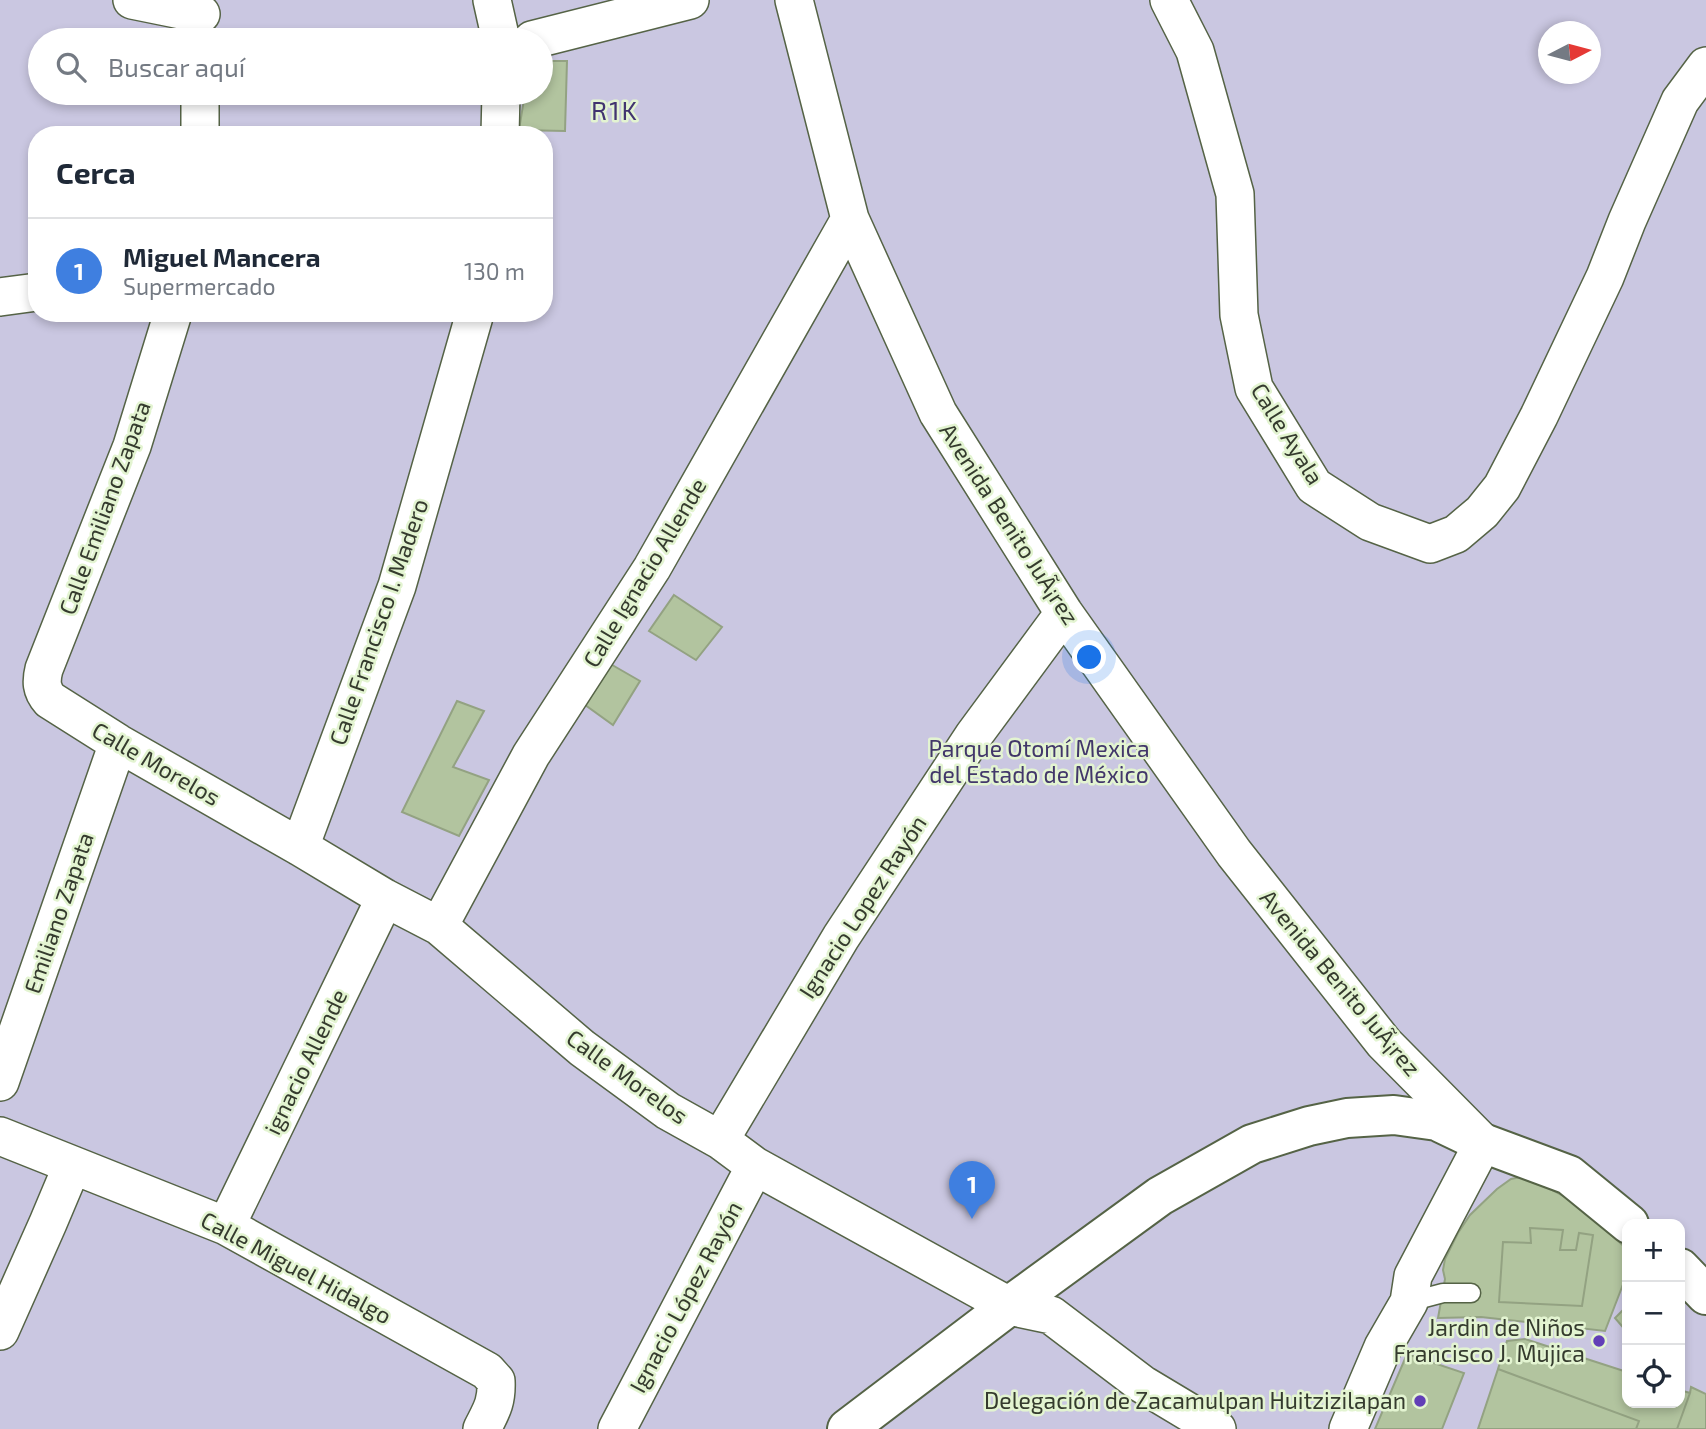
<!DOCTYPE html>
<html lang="es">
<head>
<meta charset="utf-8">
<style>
  :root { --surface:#fff; --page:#f2f2f3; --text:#1f2937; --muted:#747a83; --line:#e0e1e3; --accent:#0b8043 }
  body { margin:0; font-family:"Exo 2",sans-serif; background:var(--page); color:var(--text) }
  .controls { position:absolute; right:21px; bottom:21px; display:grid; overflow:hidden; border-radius:14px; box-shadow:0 4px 10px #0003 }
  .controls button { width:63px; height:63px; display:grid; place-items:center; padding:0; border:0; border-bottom:2px solid var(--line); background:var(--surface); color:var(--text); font:35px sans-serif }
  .compass { position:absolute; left:1538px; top:21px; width:63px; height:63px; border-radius:50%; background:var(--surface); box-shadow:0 4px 10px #0003; rotate:84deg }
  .you { position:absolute; left:1090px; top:658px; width:24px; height:24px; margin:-18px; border:5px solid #fff; border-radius:50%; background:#1a73e8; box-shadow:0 0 0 10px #1a73e833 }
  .badge { display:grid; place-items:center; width:46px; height:46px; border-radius:50%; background:var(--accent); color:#fff; font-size:23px; font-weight:700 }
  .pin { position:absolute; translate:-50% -58px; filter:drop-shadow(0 2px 4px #0008) }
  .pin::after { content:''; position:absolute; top:37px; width:24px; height:21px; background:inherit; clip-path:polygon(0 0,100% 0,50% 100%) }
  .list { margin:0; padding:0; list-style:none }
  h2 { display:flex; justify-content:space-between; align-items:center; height:91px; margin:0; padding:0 28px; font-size:30px }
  h2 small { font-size:23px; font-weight:400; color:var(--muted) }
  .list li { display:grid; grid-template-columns:46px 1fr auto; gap:21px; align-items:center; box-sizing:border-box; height:105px; padding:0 28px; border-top:2px solid var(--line) }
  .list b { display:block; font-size:26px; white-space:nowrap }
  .list p { margin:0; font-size:23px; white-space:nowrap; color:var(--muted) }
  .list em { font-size:23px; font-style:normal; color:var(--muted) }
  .icon { flex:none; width:38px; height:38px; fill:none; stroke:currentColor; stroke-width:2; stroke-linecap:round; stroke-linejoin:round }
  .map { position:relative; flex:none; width:1706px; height:1429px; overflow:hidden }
  .search { position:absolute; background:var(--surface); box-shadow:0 4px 10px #0003; left:28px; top:28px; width:525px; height:77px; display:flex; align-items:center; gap:18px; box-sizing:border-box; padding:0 24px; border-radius:38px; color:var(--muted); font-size:26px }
  .panel { position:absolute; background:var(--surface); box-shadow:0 4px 10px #0003; left:28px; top:126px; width:525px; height:196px; border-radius:28px }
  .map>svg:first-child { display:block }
  .green { fill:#cac7e1; fill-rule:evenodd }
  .building { fill:#b2c49f; stroke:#93a282; stroke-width:2 }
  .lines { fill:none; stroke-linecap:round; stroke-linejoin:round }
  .lane-casing { stroke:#556346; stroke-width:21 }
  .street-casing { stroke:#556346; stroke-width:40 }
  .secondary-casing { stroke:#556346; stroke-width:42 }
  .lane { stroke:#fff; stroke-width:18 }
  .street { stroke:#fff; stroke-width:37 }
  .secondary { stroke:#fff; stroke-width:38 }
  .poi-dot { fill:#623fb7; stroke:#e3f4d1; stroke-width:2.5 }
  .labels { text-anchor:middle; stroke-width:5; stroke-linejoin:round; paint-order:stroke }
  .street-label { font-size:23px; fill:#353b2e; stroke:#e3f4d1 }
  .park-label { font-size:23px; fill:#42376a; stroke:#e3f4d1 }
  .poi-label { font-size:23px; fill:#353b2e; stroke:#e3f4d1; text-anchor:end }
  .quarter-label { font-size:26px; letter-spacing:2px; fill:#423470; stroke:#e3f4d1 }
</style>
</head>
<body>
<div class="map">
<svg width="1706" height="1429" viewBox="0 0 1706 1429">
  <rect width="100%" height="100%" fill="#d6e7c4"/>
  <path class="green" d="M 0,0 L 1706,0 L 1706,1429 L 0,1429 ZM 1548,32 L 1590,32 L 1590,74 L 1548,74 ZM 40,40 L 541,40 L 541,93 L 40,93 ZM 37,135 L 544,135 L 544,313 L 37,313 ZM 1627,1224 L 1680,1224 L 1680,1403 L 1627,1403 Z"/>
  <path class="building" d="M 541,61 L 567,61 L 565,131 L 519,130 L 525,93 L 541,93 Z
    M 674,595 L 722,627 L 696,660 L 649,631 Z
    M 607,662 L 640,681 L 613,725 L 581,702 Z
    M 457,701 L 484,711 L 453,767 L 489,780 L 459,836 L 402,812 Z
    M 1526,1176 L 1573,1201 L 1627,1249 L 1627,1274 L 1605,1331 L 1481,1317 L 1438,1318 L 1445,1279 L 1443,1270 L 1445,1259 L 1458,1233 L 1470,1215 L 1497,1189 L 1511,1179 Z
    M 1530,1228 L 1563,1230 L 1560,1250 L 1576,1250 L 1579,1233 L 1593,1235 L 1582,1306 L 1499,1302 L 1503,1242 L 1531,1243 Z
    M 1627,1306 L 1627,1332 L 1615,1318 Z
    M 1525,1339 L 1627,1372 L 1627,1403 L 1680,1403 L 1680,1390 L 1690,1393 L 1677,1429 L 1636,1429 L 1639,1421 L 1498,1369 L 1507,1341 Z
    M 1407,1354 L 1464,1373 L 1442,1429 L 1375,1429 Z
    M 1498,1369 L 1639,1421 L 1636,1429 L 1478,1429 Z
    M 1691,1387 L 1706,1394 L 1706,1429 L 1677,1429 L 1690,1393 Z"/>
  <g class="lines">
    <g class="lane-casing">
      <path id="lane" d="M 1409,1302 L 1443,1293 L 1471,1293"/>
    </g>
    <g class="street-casing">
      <path id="street" d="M 132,0 L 201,14
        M 492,0 L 501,40
        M 794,0 L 850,219 L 938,413 L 1064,613 L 1234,853 L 1384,1043 L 1483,1143 L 1413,1276 L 1409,1302 L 1383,1347 L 1348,1429
        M 1169,0 L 1195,51 L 1235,194 L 1239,315 L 1254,388 L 1314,486 L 1370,522 L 1430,544 L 1456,534 L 1482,512 L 1502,487 L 1539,416 L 1605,277 L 1627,221 L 1680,101 L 1706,66
        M 532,40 L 690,0
        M 200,135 L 200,93
        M 500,135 L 501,93
        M 0,297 L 37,292
        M 173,313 L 132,446 L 44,669 C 41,681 41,690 50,700 L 118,743 L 300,847 L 385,898 L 439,926 L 582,1048 L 668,1111 L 720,1140 L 755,1166 L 1009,1306 L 1051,1315 L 1142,1384 L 1217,1429
        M 300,847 L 397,586 L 475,313
        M 439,926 L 531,755 L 652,568 L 850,219
        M 0,1082 L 118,743
        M 0,1136 L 226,1226 L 487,1371 L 496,1381 C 497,1403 491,1411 482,1429
        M 720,1140 L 841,937 L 974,735 L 1064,613
        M 226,1226 L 385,898
        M 0,1331 L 48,1223 L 72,1166
        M 617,1429 L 755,1166"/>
    </g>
    <g class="secondary-casing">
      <path id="secondary" d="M 1680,1268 L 1706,1295
        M 847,1429 L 1009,1306 L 1160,1196 L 1252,1144 L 1309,1126 L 1347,1118 L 1394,1115 L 1437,1121 L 1483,1143 L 1569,1175 L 1629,1224"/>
    </g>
    <use href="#lane" class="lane"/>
    <use href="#street" class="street"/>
    <use href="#secondary" class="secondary"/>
  </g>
  <g class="poi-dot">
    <circle cx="1599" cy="1341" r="7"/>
    <circle cx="1420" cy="1401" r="7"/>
  </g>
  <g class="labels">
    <g class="street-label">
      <text transform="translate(1287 434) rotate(58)" y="8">Calle Ayala</text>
      <text transform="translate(105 508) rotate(-70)" y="8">Calle Emiliano Zapata</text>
      <text transform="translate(1009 524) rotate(57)" y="8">Avenida Benito JuÃ¡rez</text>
      <text transform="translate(645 573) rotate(-59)" y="8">Calle Ignacio Allende</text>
      <text transform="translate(379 622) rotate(-71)" y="8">Calle Francisco I. Madero</text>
      <text transform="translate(156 764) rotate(30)" y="8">Calle Morelos</text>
      <text transform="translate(863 907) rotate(-57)" y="8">Ignacio Lopez Rayón</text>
      <text transform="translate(59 913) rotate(-71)" y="8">Emiliano Zapata</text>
      <text transform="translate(1340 983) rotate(50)" y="8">Avenida Benito JuÃ¡rez</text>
      <text transform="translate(306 1062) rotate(-64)" y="8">ignacio Allende</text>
      <text transform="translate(627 1077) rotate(36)" y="8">Calle Morelos</text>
      <text transform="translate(296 1268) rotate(28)" y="8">Calle Miguel Hidalgo</text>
      <text transform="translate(686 1297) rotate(-62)" y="8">Ignacio López Rayón</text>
    </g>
    <g class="park-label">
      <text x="1039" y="757">Parque Otomí Mexica<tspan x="1039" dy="26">del Estado de México</tspan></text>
    </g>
    <g class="poi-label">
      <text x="1585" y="1336">Jardin de Niños<tspan x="1585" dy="26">Francisco J. Mujica</tspan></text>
      <text x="1406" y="1409">Delegación de Zacamulpan Huitzizilapan</text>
    </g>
    <g class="quarter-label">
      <text x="615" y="120">R1K</text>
    </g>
  </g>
</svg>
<div class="controls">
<button>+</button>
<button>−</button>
<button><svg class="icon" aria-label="locate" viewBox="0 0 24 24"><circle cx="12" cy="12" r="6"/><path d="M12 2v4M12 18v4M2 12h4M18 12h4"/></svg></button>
</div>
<svg class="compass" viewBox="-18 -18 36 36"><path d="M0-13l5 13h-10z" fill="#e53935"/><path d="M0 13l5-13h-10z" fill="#747a83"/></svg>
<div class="you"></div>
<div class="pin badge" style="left:972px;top:1219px;background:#3f7fe0">1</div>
<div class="search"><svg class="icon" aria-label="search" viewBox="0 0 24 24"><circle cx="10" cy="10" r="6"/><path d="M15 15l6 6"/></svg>Buscar aquí</div>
<section class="panel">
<h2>Cerca<small></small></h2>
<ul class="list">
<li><span class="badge" style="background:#3f7fe0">1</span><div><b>Miguel Mancera</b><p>Supermercado</p></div><em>130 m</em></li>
</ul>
</section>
</div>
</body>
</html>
